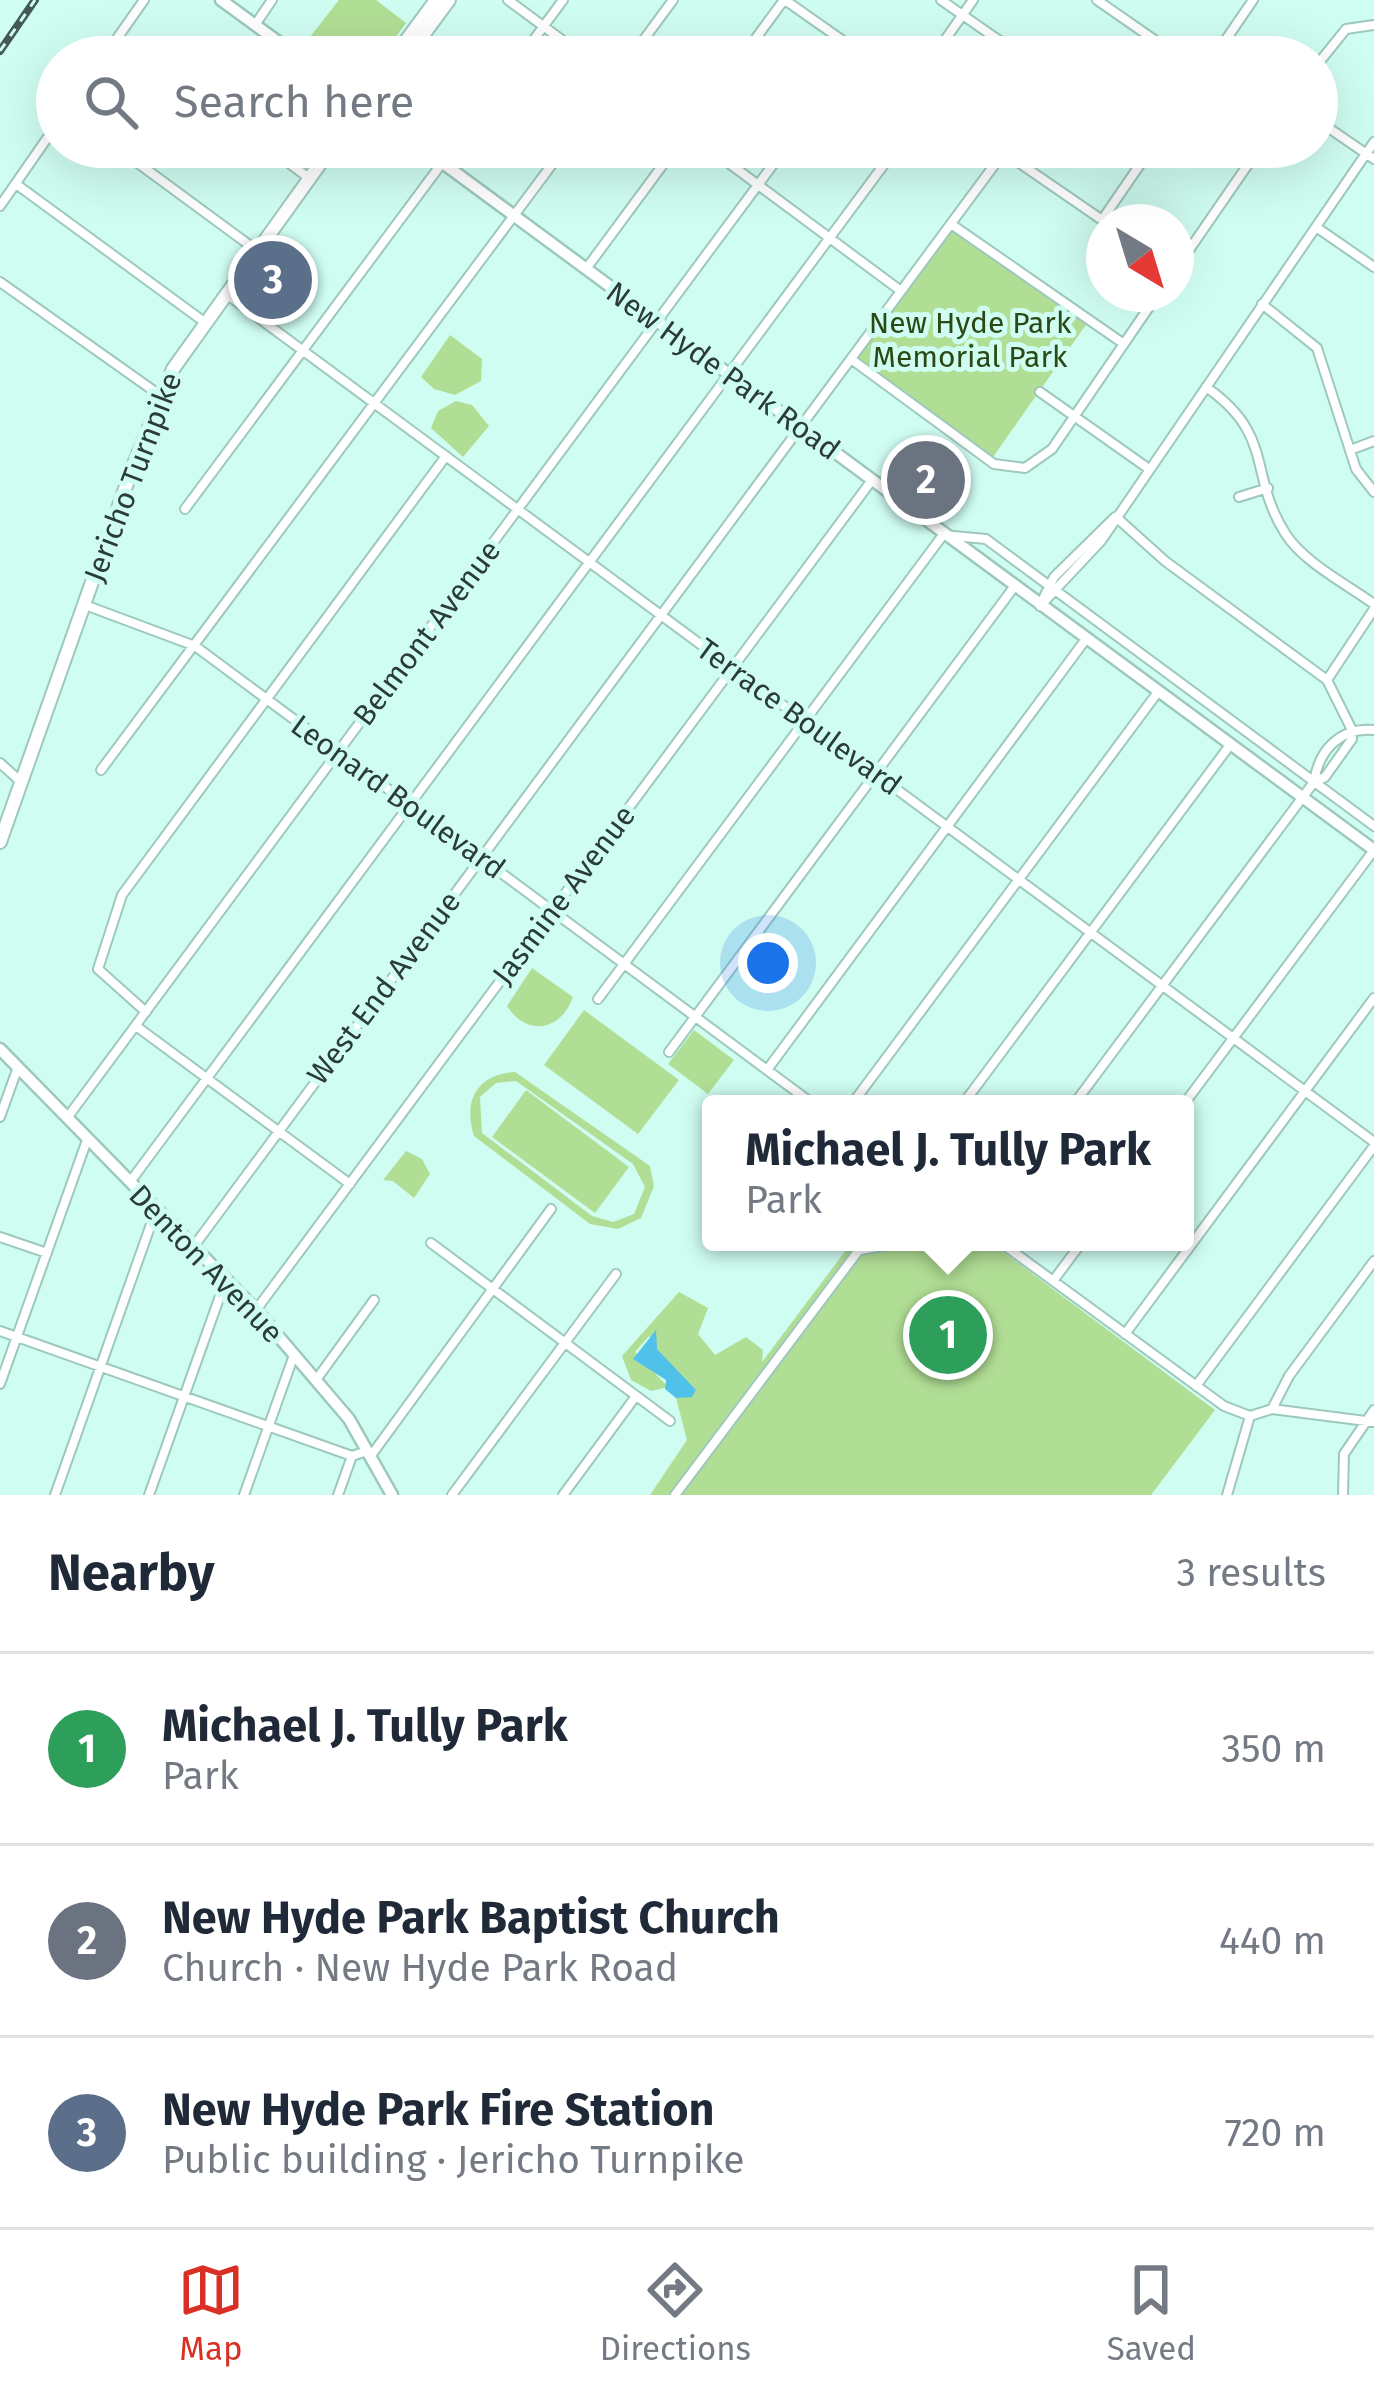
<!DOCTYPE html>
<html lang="en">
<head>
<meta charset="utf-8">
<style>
  :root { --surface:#fff; --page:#f2f2f3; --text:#1f2937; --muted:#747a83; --line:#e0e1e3; --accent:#d93025 }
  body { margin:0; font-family:"Fira Sans",sans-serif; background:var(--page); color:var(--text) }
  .compass { position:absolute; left:1086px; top:204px; width:108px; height:108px; border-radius:50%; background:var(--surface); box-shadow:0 12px 48px #0002; rotate:142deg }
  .you { position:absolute; left:768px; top:963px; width:42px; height:42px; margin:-30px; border:9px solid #fff; border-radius:50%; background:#1a73e8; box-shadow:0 0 0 18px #1a73e833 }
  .badge { display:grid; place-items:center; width:78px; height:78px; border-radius:50%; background:var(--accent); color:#fff; font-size:39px; font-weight:700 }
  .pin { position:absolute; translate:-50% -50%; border:6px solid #fff; box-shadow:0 3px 12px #0006 }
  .popup { position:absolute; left:702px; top:1095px; width:492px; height:156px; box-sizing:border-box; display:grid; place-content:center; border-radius:12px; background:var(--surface); filter:drop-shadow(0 3px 9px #0005); font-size:39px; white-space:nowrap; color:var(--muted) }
  .popup b { font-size:45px; color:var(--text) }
  .popup::after { content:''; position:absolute; left:50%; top:100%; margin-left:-24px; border:24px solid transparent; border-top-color:var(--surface) }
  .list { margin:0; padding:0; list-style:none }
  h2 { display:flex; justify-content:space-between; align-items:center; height:156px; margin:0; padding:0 48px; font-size:51px }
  h2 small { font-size:39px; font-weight:400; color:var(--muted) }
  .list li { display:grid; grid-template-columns:78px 1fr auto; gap:36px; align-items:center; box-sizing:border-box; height:192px; padding:0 48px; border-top:3px solid var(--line) }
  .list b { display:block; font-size:45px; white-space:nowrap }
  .list p { margin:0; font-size:39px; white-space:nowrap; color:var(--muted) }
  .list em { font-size:39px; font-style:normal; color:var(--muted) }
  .icon { flex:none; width:66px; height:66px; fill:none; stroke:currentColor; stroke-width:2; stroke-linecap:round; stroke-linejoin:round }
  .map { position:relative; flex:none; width:1374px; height:1495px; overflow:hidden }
  .search { position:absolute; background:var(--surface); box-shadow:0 12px 48px #0002; left:36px; right:36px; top:36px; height:132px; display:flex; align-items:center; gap:30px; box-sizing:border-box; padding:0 42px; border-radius:66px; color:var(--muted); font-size:45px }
  .sheet { height:732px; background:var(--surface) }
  nav { display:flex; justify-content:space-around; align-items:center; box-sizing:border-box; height:168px; border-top:3px solid var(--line); background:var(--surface); font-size:33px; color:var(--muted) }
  nav a { display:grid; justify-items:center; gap:6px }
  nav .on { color:var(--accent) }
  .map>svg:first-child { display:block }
  .green { fill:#b1de95; fill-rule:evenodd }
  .water { fill:#50c2e9 }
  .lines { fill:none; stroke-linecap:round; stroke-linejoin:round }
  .street-casing { stroke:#9dc8be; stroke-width:12 }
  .secondary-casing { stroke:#9dc8be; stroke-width:15 }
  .primary-casing { stroke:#9dc8be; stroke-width:16 }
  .street { stroke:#fff; stroke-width:8 }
  .secondary { stroke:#fff; stroke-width:10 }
  .primary { stroke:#fff; stroke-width:12 }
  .rail-casing { stroke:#435954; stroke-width:8 }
  .rail { stroke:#d0fdf2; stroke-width:3; stroke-dasharray:9; stroke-linecap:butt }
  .labels { text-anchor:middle; stroke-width:10; stroke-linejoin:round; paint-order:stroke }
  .park-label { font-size:30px; fill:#2b4914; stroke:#d0fdf2 }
  .street-label { font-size:30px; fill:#2b3c38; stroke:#d0fdf2 }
</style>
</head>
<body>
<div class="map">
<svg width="1374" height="1495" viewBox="0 0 1374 1495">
  <rect width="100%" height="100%" fill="#d0fdf2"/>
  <path class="green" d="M 339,0 L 376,0 L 406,23 L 381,57 L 319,57 L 303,46 Z
    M 952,227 L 1088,322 L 993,457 L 856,357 Z
    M 450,335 L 482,359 L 481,381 L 455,395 L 434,389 L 421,377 Z
    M 456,401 L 472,405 L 489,426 L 463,457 L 431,428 L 438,411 Z
    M 532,968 L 573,997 C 561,1031 527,1037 507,1006 Z
    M 584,1010 L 679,1080 L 638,1134 L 544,1065 Z
    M 694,1030 L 734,1060 L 708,1094 L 668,1064 Z
    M 515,1072 L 650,1166 L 654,1186 L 641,1218 L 618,1229 L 590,1224 L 474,1136 C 463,1102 476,1074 515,1072 ZM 516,1081 L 633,1164 L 645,1187 L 634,1214 L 613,1222 L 592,1216 L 482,1133 L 480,1097 L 496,1083 Z
    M 526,1090 L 629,1167 L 595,1213 L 492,1137 Z
    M 406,1151 L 422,1159 L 430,1174 L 414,1198 L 393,1181 L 383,1180 Z
    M 852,1242 L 990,1242 L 1215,1410 L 1151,1495 L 650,1495 L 687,1440 L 676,1398 L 696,1390 L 662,1358 L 649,1336 L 635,1352 L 668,1387 L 651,1391 L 631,1380 L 622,1356 L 679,1292 L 708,1308 L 698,1334 L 715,1355 L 746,1337 L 763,1350 L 762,1362 Z"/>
  <path class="water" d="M 656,1330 L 657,1349 L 696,1390 L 692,1397 L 676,1398 L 665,1389 L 666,1380 L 633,1359 Z"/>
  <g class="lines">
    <g class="street-casing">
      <path id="street" d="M 508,0 L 585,57
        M 785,0 L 866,57
        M 941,0 L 1023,57
        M 1097,0 L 1179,57
        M 255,25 L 272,0
        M 118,37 L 145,57
        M 104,57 L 144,0
        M 521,57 L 563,0
        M 631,57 L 673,0
        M 742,57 L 784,0
        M 933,57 L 973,0
        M 1214,57 L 1253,0
        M 1317,65 L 1346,29 L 1374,25
        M 1317,120 L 1374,159
        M 116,147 L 256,250
        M 267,147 L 309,178
        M 707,147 L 901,291
        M 996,147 L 1105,222
        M 16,184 L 203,321
        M 0,206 L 57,124
        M 1102,220 L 1152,147
        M 951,224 L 1124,344
        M 1316,227 L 1374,267
        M 586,269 L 676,147
        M 1176,269 L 1260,147
        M 0,282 L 161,396
        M 225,293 L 1374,1142
        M 1262,304 L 1317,348 L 1356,469 L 1374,492
        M 851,359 L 994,464 L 1025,468 L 1052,449 L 1158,294
        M 1206,387 C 1275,435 1248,474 1285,533 C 1303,562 1346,584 1374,604
        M 1040,392 L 1149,469
        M 1350,450 L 1374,441
        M 1239,497 L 1268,488
        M 185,509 L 454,147
        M 1116,517 L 1165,561 L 1327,680 L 1351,728
        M 85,605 L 195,646 L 813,1104
        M 1040,605 L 1054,577 L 1115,517
        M 1040,606 L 1101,541 L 1374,142
        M 1327,680 L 1374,609
        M 1351,728 L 1352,739 L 1325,777 L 1314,782 C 1319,749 1341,727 1374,730
        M 0,763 L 20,781
        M 101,770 L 565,147
        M 598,999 L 943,535 L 986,539 L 1374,826
        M 146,1012 L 98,969 L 122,895 L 446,456
        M 136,1026 L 350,1184
        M 669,1052 L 1014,587
        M 767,1070 L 1086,639
        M 852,1104 L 1158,692
        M 963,1104 L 1230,745
        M 1074,1104 L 1314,782
        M 1184,1104 L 1374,850
        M 0,1117 L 18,1067
        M 67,1118 L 786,147
        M 130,1182 L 897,147
        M 0,1237 L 47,1253
        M 1000,1242 L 1224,1406 L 1250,1416 L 1272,1409 L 1374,1422
        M 431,1243 L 670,1421
        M 194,1246 L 1004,152
        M 860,1250 L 905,1242
        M 1053,1281 L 1082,1242
        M 256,1310 L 872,480
        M 0,1331 L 352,1456 L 367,1451
        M 1125,1334 L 1374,998
        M 316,1380 L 374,1300
        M 0,1384 L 87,1140
        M 1196,1386 L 1374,1146
        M 1272,1409 L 1289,1376 L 1374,1261
        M 370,1457 L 551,1209
        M 55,1495 L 156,1210
        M 149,1495 L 226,1279
        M 244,1495 L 294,1355
        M 338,1495 L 352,1456
        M 452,1495 L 616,1274
        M 563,1495 L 636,1396
        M 675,1495 L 865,1242
        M 1227,1495 L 1250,1416
        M 1343,1495 L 1344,1454 L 1374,1410"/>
    </g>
    <g class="secondary-casing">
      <path id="secondary" d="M 221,0 L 299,57
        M 421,147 L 1374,850
        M 0,1049 L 256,1310 L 349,1419 L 392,1495"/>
    </g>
    <g class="primary-casing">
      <path id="primary" d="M 394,57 L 436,0
        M 407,57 L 449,0
        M 0,842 L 132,469 L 173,369 L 332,147"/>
    </g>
    <use href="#street" class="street"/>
    <use href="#secondary" class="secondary"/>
    <use href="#primary" class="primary"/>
    <g class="rail-casing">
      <path id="rail" d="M 0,51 L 35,0"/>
    </g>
    <use href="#rail" class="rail"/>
  </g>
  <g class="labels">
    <g class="park-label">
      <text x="970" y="333">New Hyde Park<tspan x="970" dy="34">Memorial Park</tspan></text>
    </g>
    <g class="street-label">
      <text transform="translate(723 371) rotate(36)" y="10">New Hyde Park Road</text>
      <text transform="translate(133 477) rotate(-69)" y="10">Jericho Turnpike</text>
      <text transform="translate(427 633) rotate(-53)" y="10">Belmont Avenue</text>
      <text transform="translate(799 717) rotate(36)" y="10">Terrace Boulevard</text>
      <text transform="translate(398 797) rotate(36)" y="10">Leonard Boulevard</text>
      <text transform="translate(564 895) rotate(-53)" y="10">Jasmine Avenue</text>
      <text transform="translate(384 988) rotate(-53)" y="10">West End Avenue</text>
      <text transform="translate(206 1264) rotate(46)" y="10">Denton Avenue</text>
    </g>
  </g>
</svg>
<svg class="compass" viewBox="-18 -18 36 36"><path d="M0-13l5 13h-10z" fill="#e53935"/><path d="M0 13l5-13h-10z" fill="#747a83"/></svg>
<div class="you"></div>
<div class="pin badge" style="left:948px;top:1335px;background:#2e9e5b">1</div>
<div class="popup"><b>Michael J. Tully Park</b>Park</div>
<div class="pin badge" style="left:926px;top:480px;background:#6b7280">2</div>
<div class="pin badge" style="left:273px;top:280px;background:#5c6f8a">3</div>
<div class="search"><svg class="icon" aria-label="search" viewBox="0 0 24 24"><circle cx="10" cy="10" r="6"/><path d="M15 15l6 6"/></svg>Search here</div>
</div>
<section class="sheet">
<h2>Nearby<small>3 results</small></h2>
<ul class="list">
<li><span class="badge" style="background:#2e9e5b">1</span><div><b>Michael J. Tully Park</b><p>Park</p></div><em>350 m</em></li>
<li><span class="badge" style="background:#6b7280">2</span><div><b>New Hyde Park Baptist Church</b><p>Church · New Hyde Park Road</p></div><em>440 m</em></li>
<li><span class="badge" style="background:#5c6f8a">3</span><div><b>New Hyde Park Fire Station</b><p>Public building · Jericho Turnpike</p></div><em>720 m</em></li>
</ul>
</section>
<nav>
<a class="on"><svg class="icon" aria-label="map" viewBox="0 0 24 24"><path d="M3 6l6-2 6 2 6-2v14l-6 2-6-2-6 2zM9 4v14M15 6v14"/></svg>Map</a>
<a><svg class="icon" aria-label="directions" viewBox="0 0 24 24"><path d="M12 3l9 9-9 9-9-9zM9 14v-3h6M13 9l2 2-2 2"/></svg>Directions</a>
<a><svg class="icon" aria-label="saved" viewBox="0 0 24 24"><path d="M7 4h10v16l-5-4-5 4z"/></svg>Saved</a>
</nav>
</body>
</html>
